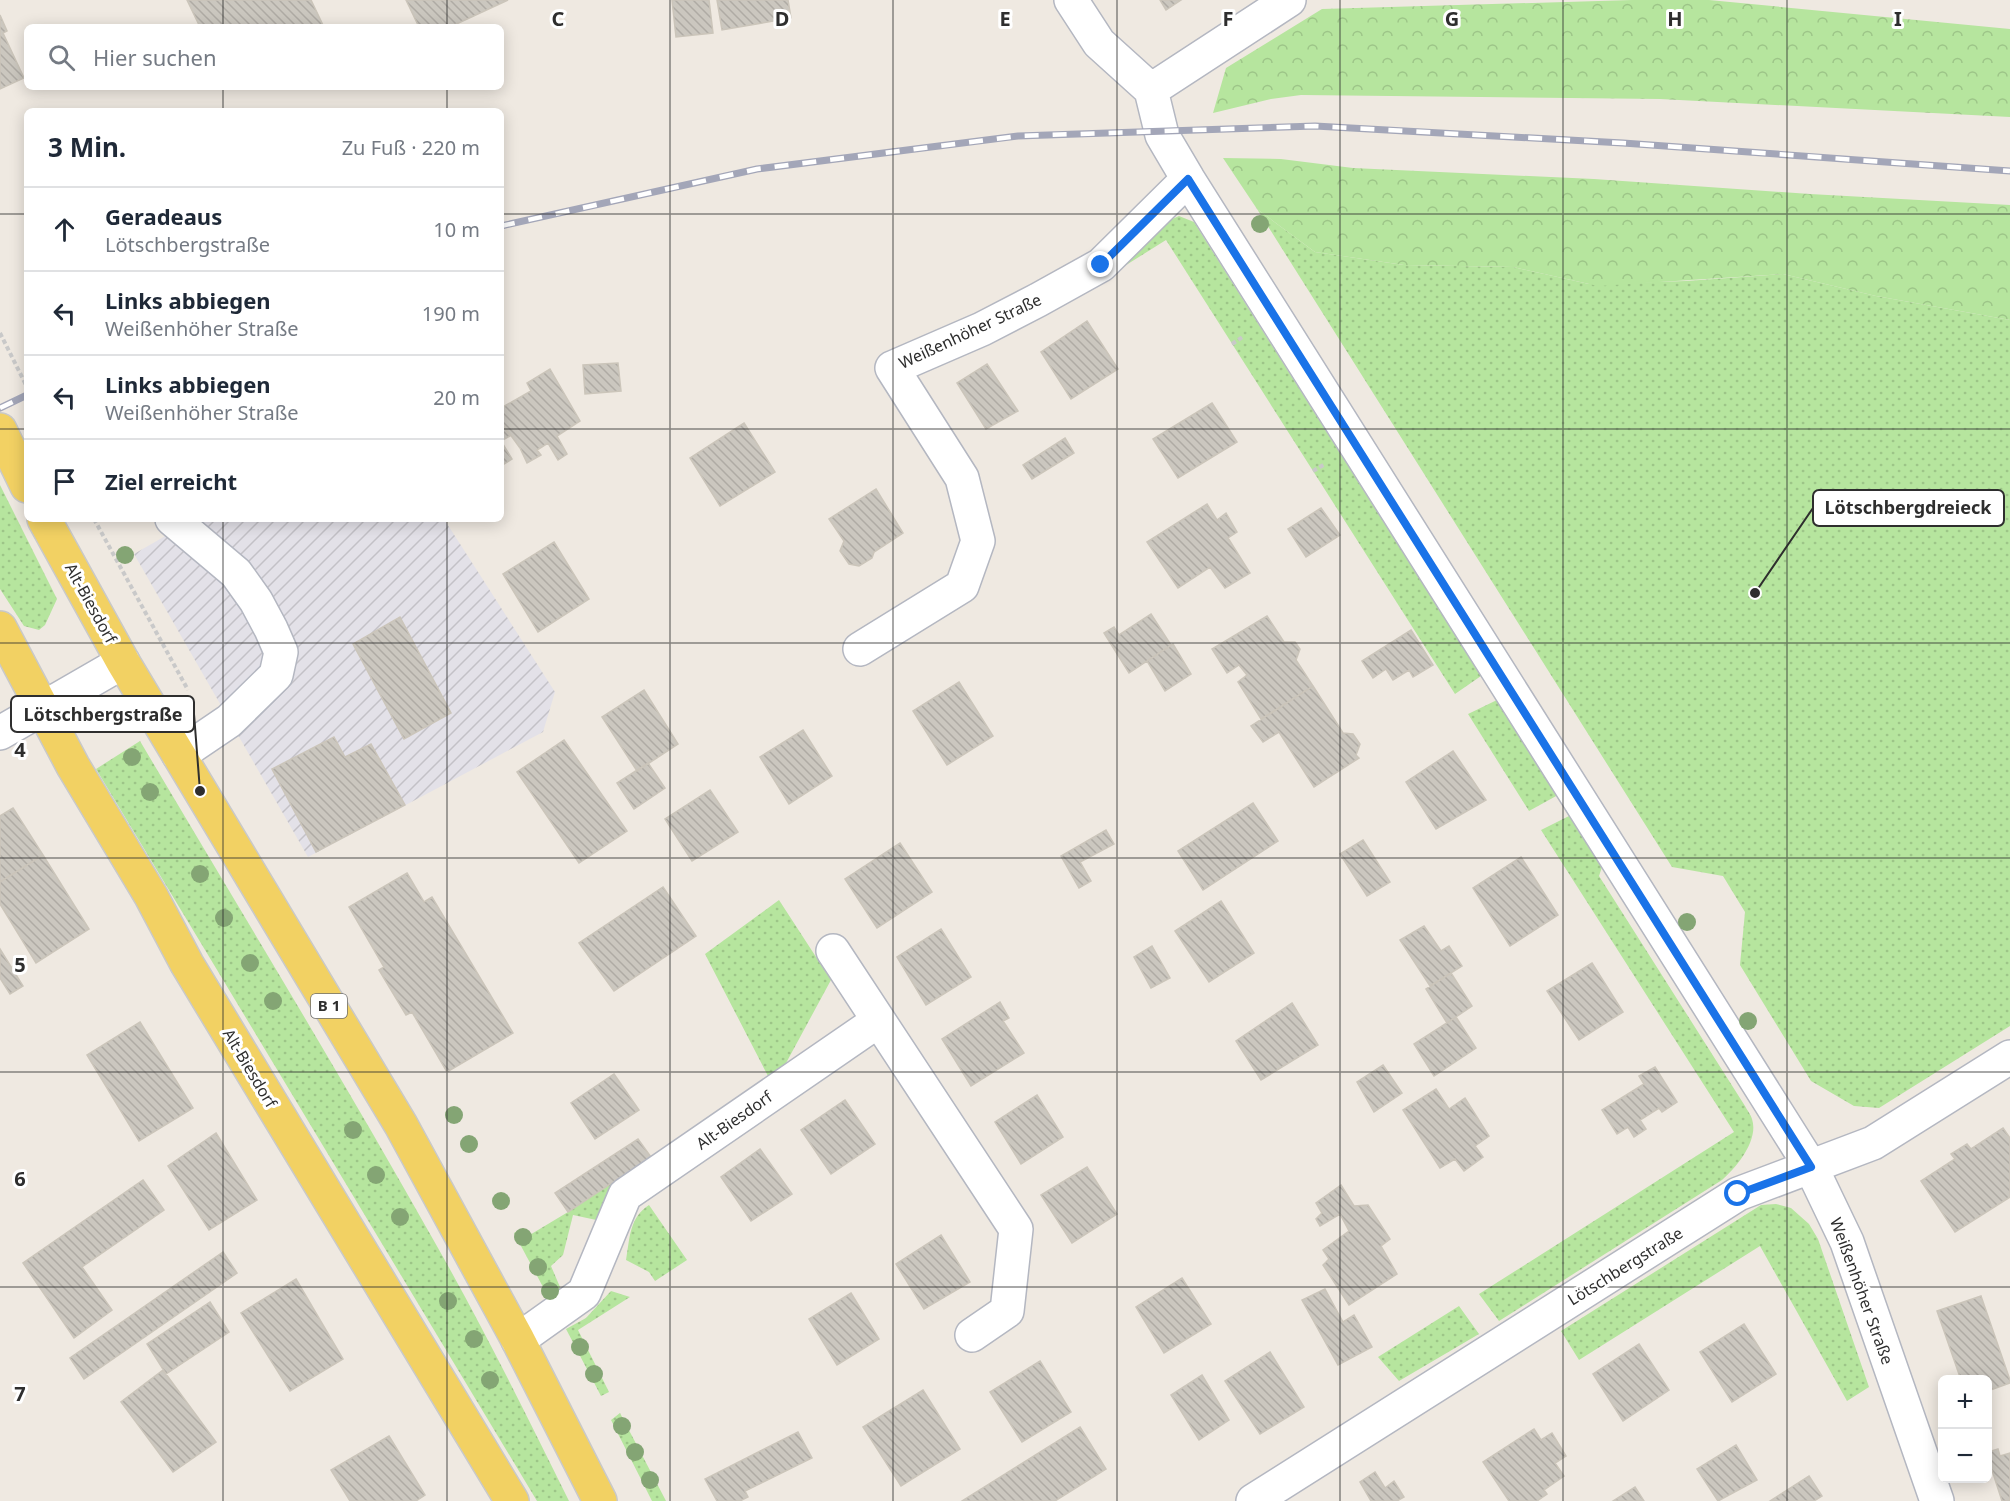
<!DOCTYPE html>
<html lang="de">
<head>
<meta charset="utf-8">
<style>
  :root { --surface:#fff; --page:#f2f2f3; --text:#1f2937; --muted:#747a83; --line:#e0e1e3 }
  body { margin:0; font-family:"Noto Sans",sans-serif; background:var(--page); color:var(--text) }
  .controls { position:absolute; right:18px; bottom:18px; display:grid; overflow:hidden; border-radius:9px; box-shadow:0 3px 15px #0003 }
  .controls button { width:54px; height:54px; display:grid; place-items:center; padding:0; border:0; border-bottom:2px solid var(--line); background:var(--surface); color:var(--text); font:30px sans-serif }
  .stop { position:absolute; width:18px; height:18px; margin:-14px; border:4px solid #1a73e8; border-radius:50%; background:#fff }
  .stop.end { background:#1a73e8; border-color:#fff; box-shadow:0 2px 6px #0008 }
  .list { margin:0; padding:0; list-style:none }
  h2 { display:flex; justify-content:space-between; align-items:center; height:78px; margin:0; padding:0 24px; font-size:26px }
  h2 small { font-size:20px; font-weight:400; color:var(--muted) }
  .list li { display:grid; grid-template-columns:39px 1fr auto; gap:18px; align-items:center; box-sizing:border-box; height:84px; padding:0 24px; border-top:2px solid var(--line) }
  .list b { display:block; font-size:22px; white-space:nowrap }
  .list p { margin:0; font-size:20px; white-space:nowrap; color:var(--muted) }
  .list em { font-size:20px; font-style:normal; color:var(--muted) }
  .icon { flex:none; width:33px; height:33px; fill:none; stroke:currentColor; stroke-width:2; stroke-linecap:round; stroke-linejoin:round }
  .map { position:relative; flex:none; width:2010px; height:1501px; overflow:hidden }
  .search { position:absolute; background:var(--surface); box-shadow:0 3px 15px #0003; left:24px; top:24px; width:480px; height:66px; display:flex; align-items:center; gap:15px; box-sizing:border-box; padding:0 21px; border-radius:9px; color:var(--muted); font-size:22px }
  .panel { position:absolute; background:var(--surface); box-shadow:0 3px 15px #0003; left:24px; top:108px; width:480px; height:414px; border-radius:9px }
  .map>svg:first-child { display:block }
  .industrial { fill:url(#industrial-furrows) }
  .grass { fill:url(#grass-dots) }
  .forest { fill:url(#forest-crowns) }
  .building { fill:url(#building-back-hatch); stroke:#cbc5ba; stroke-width:1.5 }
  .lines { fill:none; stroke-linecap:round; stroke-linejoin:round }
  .minor-casing { stroke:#b4b7c1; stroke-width:36 }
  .major-casing { stroke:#c9c9c9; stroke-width:36 }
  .path { stroke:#c9c9c9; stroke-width:4; stroke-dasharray:4.5 3; stroke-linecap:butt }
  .minor { stroke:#fff; stroke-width:33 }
  .major { stroke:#f2d163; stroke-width:33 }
  .rail-casing { stroke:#a3a6b8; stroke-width:7 }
  .rail { stroke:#fff; stroke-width:4.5; stroke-dasharray:14; stroke-linecap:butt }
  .tree { fill:#84a574 }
  .route { stroke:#1a73e8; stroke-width:8 }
  .grid { fill:none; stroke:#2e2e2e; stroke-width:1.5; stroke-opacity:0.55 }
  .labels { text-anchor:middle; stroke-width:6; stroke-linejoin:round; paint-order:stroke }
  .shield { fill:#fff; stroke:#6d6d6d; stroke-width:1.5 }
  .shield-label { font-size:15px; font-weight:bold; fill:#2e2e2e }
  .street-label { font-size:16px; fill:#2e2e2e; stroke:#fff }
  .grid-label { font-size:20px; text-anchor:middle; font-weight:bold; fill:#2e2e2e; stroke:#fff; stroke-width:6; stroke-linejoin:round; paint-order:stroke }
  .leader { fill:none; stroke:#2e2e2e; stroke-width:2 }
  .callout-dot { fill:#2e2e2e; stroke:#fff; stroke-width:2 }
  .callout { fill:#fff; stroke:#2e2e2e; stroke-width:2 }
  .callout-label { font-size:18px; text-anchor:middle; font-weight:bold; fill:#2e2e2e }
</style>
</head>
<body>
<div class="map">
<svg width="2010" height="1501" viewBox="0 0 2010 1501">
  <defs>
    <pattern id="industrial-furrows" width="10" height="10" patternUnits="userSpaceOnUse" patternTransform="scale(1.5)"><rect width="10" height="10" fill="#e3e1e8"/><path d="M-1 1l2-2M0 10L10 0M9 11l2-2" fill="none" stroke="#c3c1c7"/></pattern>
    <pattern id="grass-dots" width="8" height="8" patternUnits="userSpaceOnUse" patternTransform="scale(1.5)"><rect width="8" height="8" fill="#b6e59e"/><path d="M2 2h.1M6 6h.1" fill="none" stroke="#9dc588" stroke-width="1.8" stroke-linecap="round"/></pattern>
    <pattern id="forest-crowns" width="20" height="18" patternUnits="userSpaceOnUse" patternTransform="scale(1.5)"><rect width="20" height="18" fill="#b6e59e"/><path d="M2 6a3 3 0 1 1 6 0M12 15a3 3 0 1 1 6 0" fill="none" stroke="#9dc588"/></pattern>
    <pattern id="building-back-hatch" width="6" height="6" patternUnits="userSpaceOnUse" patternTransform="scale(1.5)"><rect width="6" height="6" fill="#cbc7bf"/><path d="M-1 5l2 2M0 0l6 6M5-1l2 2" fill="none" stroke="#afaba4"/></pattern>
  </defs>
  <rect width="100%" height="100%" fill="#efe9e1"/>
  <path class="industrial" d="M 195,519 L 444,519 L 555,692 L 543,732 L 308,857 L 134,554 Z"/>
  <path class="grass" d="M 1257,209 L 1315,252 L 1404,265 L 1513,267 L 1589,284 L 1686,281 L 1783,274 L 1876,296 L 2010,320 L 2010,1026 L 1879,1108 L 1854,1106 L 1811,1081 L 1740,965 L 1745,912 L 1723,876 L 1672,867 Z
    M 1179,216 L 1194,222 L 1481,676 L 1455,694 L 1166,240 L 1107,277 L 1168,221 Z
    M 0,485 L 57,599 L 45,625 L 39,630 L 24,626 L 0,589 Z
    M 1497,700 L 1558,795 L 1529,811 L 1468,714 Z
    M 140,741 C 240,910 342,1077 438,1248 C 485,1331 527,1416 569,1501 L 537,1501 L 96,769 Z
    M 1571,815 L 1603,864 L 1599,876 L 1745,1106 C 1747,1110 1751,1115 1752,1119 C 1759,1140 1737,1167 1722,1180 L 1499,1321 L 1479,1294 L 1734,1132 L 1541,830 Z
    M 779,900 L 831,980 L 779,1076 L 601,1221 L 573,1215 L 563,1255 L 551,1266 L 563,1294 L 550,1300 L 514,1233 L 523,1228 L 528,1236 L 568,1212 L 651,1157 L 768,1076 L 705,954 Z
    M 1776,1204 L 1791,1208 L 1809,1224 L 1818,1239 L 1869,1387 L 1847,1401 L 1760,1246 L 1579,1360 L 1561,1331 L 1761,1205 Z
    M 649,1205 L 687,1260 L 655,1281 L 649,1272 L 626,1260 C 630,1238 629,1218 649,1205 Z
    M 611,1291 L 630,1297 L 578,1330 L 609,1392 L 601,1396 L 566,1329 L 586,1318 Z
    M 1459,1306 L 1479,1334 L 1399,1381 L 1378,1357 Z
    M 620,1413 L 665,1499 L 666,1501 L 652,1501 L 611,1420 Z"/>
  <path class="forest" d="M 1632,0 L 1709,0 L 2010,29 L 2010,117 L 1660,99 L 1301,95 L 1271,99 L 1213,113 L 1226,68 L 1322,9 Z
    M 1223,158 L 1281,159 L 1353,168 L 1594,179 L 1810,194 L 2010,205 L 2010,320 L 1876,296 L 1783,274 L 1598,286 L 1513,267 L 1404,265 L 1315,252 L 1257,209 Z"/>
  <path class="building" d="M 187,0 L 311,0 L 323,25 L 318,27 L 200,27 Z
    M 406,0 L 508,0 L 450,27 L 419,27 Z
    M 672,0 L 709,0 L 713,33 L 676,37 Z
    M 717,0 L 788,0 L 791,18 L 722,30 Z
    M 1160,0 L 1181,0 L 1166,10 Z
    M 0,15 L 7,31 L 3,33 L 24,78 L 0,89 Z
    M 1087,321 L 1118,369 L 1071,399 L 1041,352 Z
    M 618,363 L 621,391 L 585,394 L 583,365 Z
    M 987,364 L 1018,411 L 986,429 L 957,383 Z
    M 550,369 L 580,421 L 557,436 L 567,454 L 558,460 L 548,443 L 537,450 L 541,455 L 527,463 L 520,448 L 501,422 L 501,408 L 531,391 L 527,383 Z
    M 1212,403 L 1237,442 L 1178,478 L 1153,439 Z
    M 501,422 L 510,436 L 501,441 L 512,459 L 501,466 Z
    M 744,423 L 775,472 L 720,506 L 690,458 Z
    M 1065,438 L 1074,453 L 1032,479 L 1023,465 Z
    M 876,489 L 903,533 L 874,552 L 872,558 L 859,566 L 849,564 L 840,551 L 844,541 L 829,519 Z
    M 1207,504 L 1217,520 L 1226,513 L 1237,532 L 1228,538 L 1250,573 L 1225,588 L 1210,567 L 1178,588 L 1147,542 Z
    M 1321,508 L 1340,535 L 1306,557 L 1288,529 Z
    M 554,542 L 589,599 L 538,632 L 503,574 Z
    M 1151,614 L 1171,645 L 1129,673 L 1104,633 L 1114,627 L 1119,635 Z
    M 1267,616 L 1284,642 L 1295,642 L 1300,649 L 1296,660 L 1313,686 L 1261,719 L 1238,682 L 1247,675 L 1239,665 L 1227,673 L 1212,649 Z
    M 400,617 L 451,713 L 404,739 L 353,644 Z
    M 1411,630 L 1433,665 L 1413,677 L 1409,670 L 1393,680 L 1386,669 L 1373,678 L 1362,661 Z
    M 1173,644 L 1191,674 L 1165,691 L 1147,661 Z
    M 959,682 L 993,736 L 947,765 L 913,711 Z
    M 1313,686 L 1343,733 L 1353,734 L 1360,744 L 1356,755 L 1359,758 L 1314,787 L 1279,732 L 1263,742 L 1251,726 Z
    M 644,690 L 678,744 L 637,771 L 602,717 Z
    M 803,730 L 832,776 L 789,804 L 760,757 Z
    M 334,737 L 345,757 L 371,744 L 405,805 L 316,852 L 272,769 Z
    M 564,740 L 627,831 L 579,863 L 517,772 Z
    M 1453,751 L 1486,800 L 1436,829 L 1406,782 Z
    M 648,763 L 665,788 L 634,809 L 617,783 Z
    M 710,790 L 738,832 L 692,861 L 665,819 Z
    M 1253,803 L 1278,841 L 1203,890 L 1178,851 Z
    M 13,808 L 43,855 L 0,882 L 0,816 Z
    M 1106,830 L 1114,844 L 1080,862 L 1091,881 L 1079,888 L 1061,856 Z
    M 1363,840 L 1390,882 L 1367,896 L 1340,854 Z
    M 900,843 L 932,892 L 877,928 L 845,879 Z
    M 43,855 L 89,929 L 36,963 L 0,904 L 0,882 Z
    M 1521,857 L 1558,915 L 1510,946 L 1473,888 Z
    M 407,873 L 424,902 L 432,897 L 513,1033 L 447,1072 L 412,1012 L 406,1015 L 379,970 L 384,967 L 349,907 Z
    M 663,887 L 696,936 L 614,991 L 579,943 Z
    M 1221,901 L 1254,953 L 1209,982 L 1175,931 Z
    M 1424,926 L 1441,951 L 1449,946 L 1462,966 L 1430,986 L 1400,940 Z
    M 941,929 L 971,977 L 926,1005 L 897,957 Z
    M 1152,946 L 1170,978 L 1151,988 L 1134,957 Z
    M 0,949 L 23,986 L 10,994 L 0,978 Z
    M 1592,963 L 1623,1012 L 1579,1040 L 1547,991 Z
    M 1451,973 L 1472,1006 L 1447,1023 L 1426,989 Z
    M 1000,1002 L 1009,1018 L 1003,1021 L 1024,1053 L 971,1086 L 942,1039 Z
    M 1292,1003 L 1318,1045 L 1261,1080 L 1236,1041 Z
    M 1456,1017 L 1476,1048 L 1434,1076 L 1414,1044 Z
    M 140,1022 L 193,1108 L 139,1141 L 87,1055 Z
    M 1383,1065 L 1402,1093 L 1374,1112 L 1357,1082 Z
    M 1655,1067 L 1677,1102 L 1662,1112 L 1659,1108 L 1640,1120 L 1646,1129 L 1634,1137 L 1628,1127 L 1617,1134 L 1602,1110 L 1644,1084 L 1639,1076 Z
    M 614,1074 L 639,1110 L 595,1139 L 571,1103 Z
    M 1436,1089 L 1449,1109 L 1465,1098 L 1489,1136 L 1475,1146 L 1483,1157 L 1464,1171 L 1455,1159 L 1440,1168 L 1403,1110 Z
    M 1037,1095 L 1063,1137 L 1021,1164 L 995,1122 Z
    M 845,1100 L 875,1144 L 831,1174 L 801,1130 Z
    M 2003,1128 L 2010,1138 L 2010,1197 L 1955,1232 L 1921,1181 L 1955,1159 L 1951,1154 L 1967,1144 L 1971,1149 Z
    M 216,1133 L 257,1200 L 209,1230 L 168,1166 Z
    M 638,1139 L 651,1157 L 568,1212 L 555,1193 Z
    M 760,1149 L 792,1194 L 751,1221 L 721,1177 Z
    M 1087,1167 L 1117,1214 L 1072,1243 L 1041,1195 Z
    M 143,1180 L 164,1210 L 82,1267 L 112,1310 L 74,1338 L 23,1263 Z
    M 1341,1185 L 1354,1206 L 1368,1205 L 1390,1239 L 1381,1246 L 1397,1274 L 1349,1305 L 1323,1265 L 1329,1259 L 1323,1250 L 1349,1231 L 1340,1214 L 1320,1226 L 1316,1219 L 1322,1213 L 1316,1203 Z
    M 941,1235 L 970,1282 L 924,1309 L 896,1264 Z
    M 223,1252 L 237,1273 L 84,1379 L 70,1358 Z
    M 1182,1278 L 1211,1324 L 1164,1353 L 1136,1307 Z
    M 296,1279 L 343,1359 L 290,1391 L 241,1313 Z
    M 1325,1289 L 1343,1322 L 1354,1315 L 1372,1347 L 1338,1365 L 1302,1300 Z
    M 851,1293 L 879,1339 L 837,1365 L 809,1319 Z
    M 1981,1296 L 2010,1380 L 2010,1383 L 1988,1391 L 1988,1380 L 1961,1380 L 1937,1311 Z
    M 210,1302 L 229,1332 L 166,1374 L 147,1344 Z
    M 1744,1324 L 1776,1374 L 1732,1402 L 1700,1352 Z
    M 1639,1344 L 1669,1390 L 1623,1421 L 1593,1374 Z
    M 1270,1352 L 1304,1407 L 1260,1434 L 1225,1381 Z
    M 1040,1361 L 1071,1412 L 1022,1442 L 990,1392 Z
    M 163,1370 L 216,1442 L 173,1472 L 121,1402 Z
    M 1202,1375 L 1229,1420 L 1199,1440 L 1171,1395 Z
    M 923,1390 L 960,1449 L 901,1486 L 863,1427 Z
    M 1080,1427 L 1106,1469 L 1055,1501 L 962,1501 Z
    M 1534,1429 L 1541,1440 L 1552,1433 L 1566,1456 L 1555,1463 L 1564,1476 L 1544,1490 L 1547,1494 L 1537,1501 L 1509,1501 L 1483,1462 Z
    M 798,1432 L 812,1458 L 745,1491 L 748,1497 L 740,1501 L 717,1501 L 705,1479 Z
    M 389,1436 L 425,1495 L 416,1501 L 350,1501 L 331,1470 Z
    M 1736,1445 L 1757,1480 L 1718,1501 L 1697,1469 Z
    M 1998,1449 L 2000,1456 L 2010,1453 L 2010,1501 L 2002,1501 L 1988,1458 L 1988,1452 Z
    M 1375,1472 L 1385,1488 L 1394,1481 L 1404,1497 L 1397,1501 L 1371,1501 L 1360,1482 Z
    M 1809,1476 L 1822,1496 L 1814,1501 L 1770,1501 Z
    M 1635,1487 L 1644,1501 L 1613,1501 Z"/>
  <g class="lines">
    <g class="minor-casing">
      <path id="minor" d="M 1071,0 L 1099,43 L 1151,90 L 1162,135 L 1188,179 L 1811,1167 L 1847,1242 L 1937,1501
        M 1151,90 L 1289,0
        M 172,519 L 236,573 L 256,601 L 271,629 L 281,652 L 276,675 L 229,721 L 179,755
        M 860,649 L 962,586 L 978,541 L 962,478 L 892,368 L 982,329 L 1038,300 L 1101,265 L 1188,179
        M 0,733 L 123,662
        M 833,951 L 1016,1229 L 1007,1311 L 972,1335
        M 518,1340 L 584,1293 L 625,1195 L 878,1021
        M 1253,1501 L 1738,1194 L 1873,1143 L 2010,1057"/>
    </g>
    <g class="major-casing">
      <path id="major" d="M 0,430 L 27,486
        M 44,519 L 123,662 L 401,1125 L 518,1340 L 600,1501
        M 0,628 L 73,766 L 151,896 L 187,964 L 512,1501"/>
    </g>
    <path class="path" d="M 0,333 L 27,387
      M 1232,344 L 1244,336
      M 1313,471 L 1325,464
      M 94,519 L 188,690"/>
    <use href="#minor" class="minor"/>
    <use href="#major" class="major"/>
    <g class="rail-casing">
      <path id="rail" d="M 501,226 L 757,169 L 1018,136 L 1315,126 L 1623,143 L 2010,171
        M 0,408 L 27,395"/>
    </g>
    <use href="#rail" class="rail"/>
  </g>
  <g class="tree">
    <circle cx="1260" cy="224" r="9"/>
    <circle cx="125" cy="555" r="9"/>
    <circle cx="132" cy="757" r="9"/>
    <circle cx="150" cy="792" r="9"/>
    <circle cx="200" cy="874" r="9"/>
    <circle cx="224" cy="918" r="9"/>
    <circle cx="1687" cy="922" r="9"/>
    <circle cx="250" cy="963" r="9"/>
    <circle cx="273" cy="1001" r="9"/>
    <circle cx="1748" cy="1021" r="9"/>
    <circle cx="454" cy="1115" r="9"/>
    <circle cx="353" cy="1130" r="9"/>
    <circle cx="469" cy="1144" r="9"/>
    <circle cx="376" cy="1175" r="9"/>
    <circle cx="501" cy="1201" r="9"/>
    <circle cx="400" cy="1217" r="9"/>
    <circle cx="523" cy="1237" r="9"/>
    <circle cx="538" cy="1267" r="9"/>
    <circle cx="550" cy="1291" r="9"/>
    <circle cx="448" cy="1301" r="9"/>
    <circle cx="474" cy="1339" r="9"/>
    <circle cx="580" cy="1347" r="9"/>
    <circle cx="594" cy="1374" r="9"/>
    <circle cx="490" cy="1380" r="9"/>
    <circle cx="622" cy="1426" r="9"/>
    <circle cx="635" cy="1452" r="9"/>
    <circle cx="650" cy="1480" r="9"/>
  </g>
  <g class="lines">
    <path class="route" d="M 1101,265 L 1188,179 L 1811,1167 L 1738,1194"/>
  </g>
  <path class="grid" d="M 223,0 L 223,27M 447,0 L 447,27M 670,0 L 670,1501M 893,0 L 893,1501M 1117,0 L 1117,1501M 1340,0 L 1340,1501M 1563,0 L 1563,1501M 1787,0 L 1787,1501M 223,87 L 223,111M 447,87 L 447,111M 0,214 L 27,214M 501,214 L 2010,214M 0,429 L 27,429M 501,429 L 2010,429M 223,519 L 223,1501M 447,519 L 447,1501M 0,643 L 2010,643M 0,858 L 2010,858M 0,1072 L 2010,1072M 0,1287 L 2010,1287"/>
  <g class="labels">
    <rect class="shield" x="311" y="994" width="36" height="24" rx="4.5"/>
    <g class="shield-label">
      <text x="329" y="1011">B 1</text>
    </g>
    <g class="street-label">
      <text transform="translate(970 331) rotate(-25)" y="6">Weißenhöher Straße</text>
      <text transform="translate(91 603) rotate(61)" y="6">Alt-Biesdorf</text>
      <text transform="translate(250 1068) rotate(59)" y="6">Alt-Biesdorf</text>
      <text transform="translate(734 1120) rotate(-35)" y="6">Alt-Biesdorf</text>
      <text transform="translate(1625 1266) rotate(-32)" y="6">Lötschbergstraße</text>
      <text transform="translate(1862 1291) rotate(70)" y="6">Weißenhöher Straße</text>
    </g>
  </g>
  <g class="grid-label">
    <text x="558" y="26">C</text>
    <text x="782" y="26">D</text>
    <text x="1005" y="26">E</text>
    <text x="1228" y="26">F</text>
    <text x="1452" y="26">G</text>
    <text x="1675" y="26">H</text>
    <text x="1898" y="26">I</text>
    <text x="20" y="757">4</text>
    <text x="20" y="972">5</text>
    <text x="20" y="1186">6</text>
    <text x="20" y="1401">7</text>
  </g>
  <path class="leader" d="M1755 593L1813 508M200 791L194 714"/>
  <g class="callout-dot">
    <circle cx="1755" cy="593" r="6"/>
    <circle cx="200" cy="791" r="6"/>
  </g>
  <g class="callout">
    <rect x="1813" y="490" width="191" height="36" rx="6"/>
    <rect x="11" y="696" width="183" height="36" rx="6"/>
  </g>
  <g class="callout-label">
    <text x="1908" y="514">Lötschbergdreieck</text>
    <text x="103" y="721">Lötschbergstraße</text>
  </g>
</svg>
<div class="controls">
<button>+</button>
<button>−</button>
</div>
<div class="stop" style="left:1738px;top:1194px"></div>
<div class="stop end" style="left:1101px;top:265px"></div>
<div class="search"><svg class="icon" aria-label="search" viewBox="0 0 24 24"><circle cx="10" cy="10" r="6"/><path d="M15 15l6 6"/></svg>Hier suchen</div>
<section class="panel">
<h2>3 Min.<small>Zu Fuß · 220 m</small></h2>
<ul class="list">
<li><svg class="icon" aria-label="ahead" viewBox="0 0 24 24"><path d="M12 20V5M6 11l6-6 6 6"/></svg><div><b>Geradeaus</b><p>Lötschbergstraße</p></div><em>10 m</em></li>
<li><svg class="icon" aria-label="left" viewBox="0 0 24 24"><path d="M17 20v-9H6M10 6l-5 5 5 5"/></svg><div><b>Links abbiegen</b><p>Weißenhöher Straße</p></div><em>190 m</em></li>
<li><svg class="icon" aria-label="left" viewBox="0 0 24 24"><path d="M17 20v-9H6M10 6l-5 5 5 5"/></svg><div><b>Links abbiegen</b><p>Weißenhöher Straße</p></div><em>20 m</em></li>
<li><svg class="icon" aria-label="arrive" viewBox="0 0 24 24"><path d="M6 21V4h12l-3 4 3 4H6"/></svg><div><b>Ziel erreicht</b></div></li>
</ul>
</section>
</div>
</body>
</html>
